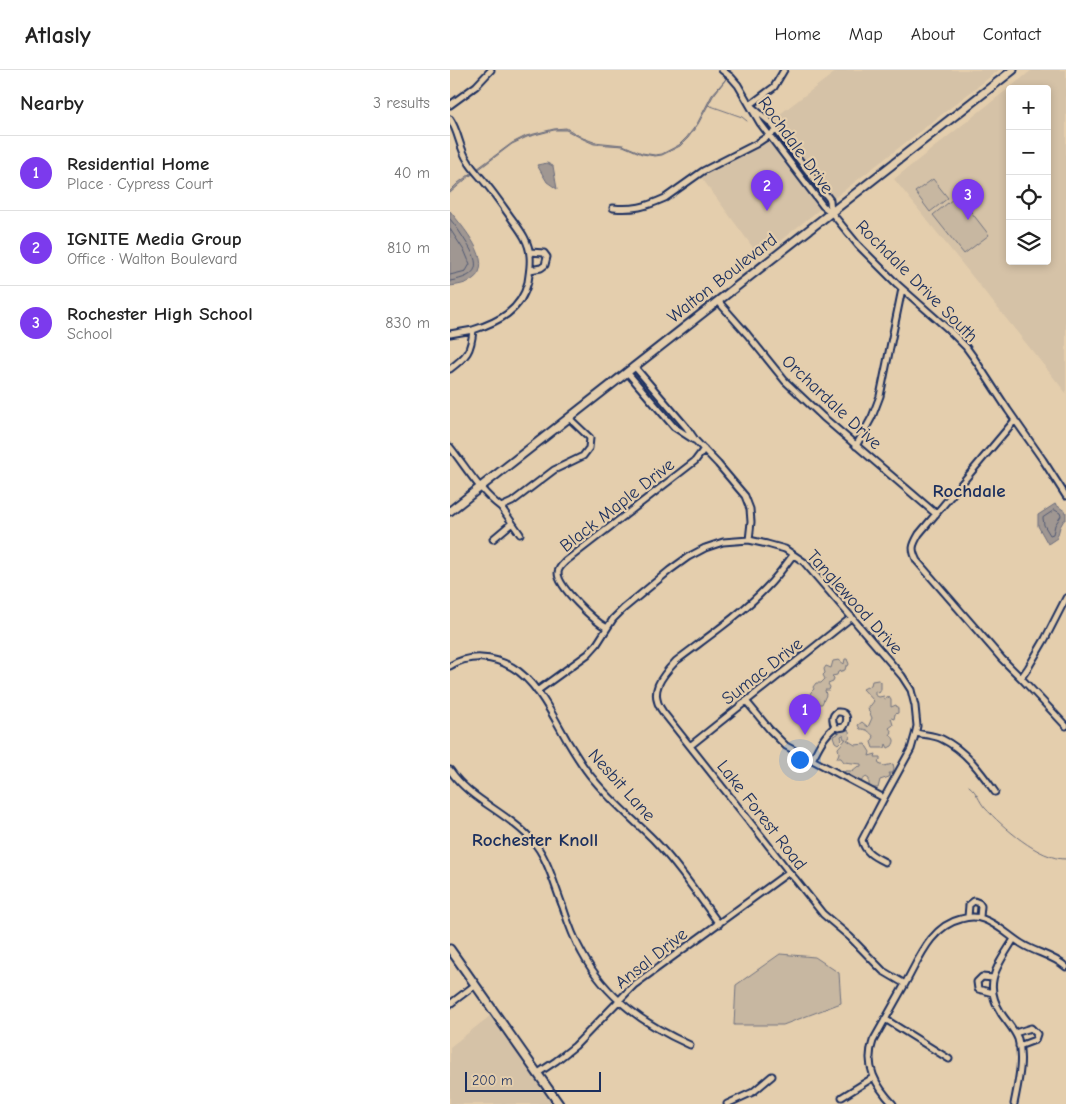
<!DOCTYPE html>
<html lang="en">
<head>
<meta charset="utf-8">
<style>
  :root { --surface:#fff; --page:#f6f6f6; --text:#222; --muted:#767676; --line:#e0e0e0; --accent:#7c3aed }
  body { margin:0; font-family:"Comic Neue",sans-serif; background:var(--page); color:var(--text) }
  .controls { position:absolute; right:15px; top:15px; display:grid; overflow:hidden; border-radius:5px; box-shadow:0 2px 8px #0003 }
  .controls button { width:45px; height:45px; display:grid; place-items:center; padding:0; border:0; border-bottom:1px solid var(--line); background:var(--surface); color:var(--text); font:25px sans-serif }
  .scale { position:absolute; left:15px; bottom:12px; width:136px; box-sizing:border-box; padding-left:5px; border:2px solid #1b2f5e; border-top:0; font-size:14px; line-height:18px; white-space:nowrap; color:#1b2f5e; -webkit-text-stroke:4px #e4cead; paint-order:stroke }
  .you { position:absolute; left:349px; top:689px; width:18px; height:18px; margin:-12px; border:4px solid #fff; border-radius:50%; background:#1a73e8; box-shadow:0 0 0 8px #1a73e833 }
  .badge { display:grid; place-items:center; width:32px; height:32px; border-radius:50%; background:var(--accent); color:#fff; font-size:16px; font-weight:700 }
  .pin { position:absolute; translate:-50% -41px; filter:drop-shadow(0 1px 2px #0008) }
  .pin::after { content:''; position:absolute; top:26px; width:18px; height:15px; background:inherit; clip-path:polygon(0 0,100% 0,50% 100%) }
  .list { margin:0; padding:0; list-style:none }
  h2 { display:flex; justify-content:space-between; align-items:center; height:65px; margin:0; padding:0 20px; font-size:21px }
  h2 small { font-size:16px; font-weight:400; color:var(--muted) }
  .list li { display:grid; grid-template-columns:32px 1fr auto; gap:15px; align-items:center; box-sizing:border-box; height:75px; padding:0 20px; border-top:1px solid var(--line) }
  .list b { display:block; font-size:19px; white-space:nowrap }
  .list p { margin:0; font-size:16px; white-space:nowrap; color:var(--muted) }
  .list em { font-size:16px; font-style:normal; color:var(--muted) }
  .icon { flex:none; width:28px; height:28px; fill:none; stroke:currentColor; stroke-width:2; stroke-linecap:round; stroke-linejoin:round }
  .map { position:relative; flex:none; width:616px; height:1034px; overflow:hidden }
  header { display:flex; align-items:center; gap:30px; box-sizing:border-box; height:70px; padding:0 25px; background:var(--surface); border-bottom:1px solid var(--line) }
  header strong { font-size:24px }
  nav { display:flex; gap:28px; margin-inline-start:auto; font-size:18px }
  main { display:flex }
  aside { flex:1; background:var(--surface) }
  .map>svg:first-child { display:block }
  .built { fill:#d5c2a7; fill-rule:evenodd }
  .green { fill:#c7b7a1; stroke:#717380 }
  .water { fill:#a09792; stroke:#6b6d7d }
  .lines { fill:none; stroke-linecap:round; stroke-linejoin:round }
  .shore { stroke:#505973; stroke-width:1 }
  .stream { stroke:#6b6d7d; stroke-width:1 }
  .street-casing { stroke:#1b2f5e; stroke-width:9 }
  .secondary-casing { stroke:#1b2f5e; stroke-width:11 }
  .street { stroke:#e4cead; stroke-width:5 }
  .secondary { stroke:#e4cead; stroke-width:7 }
  .labels { text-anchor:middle; stroke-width:4.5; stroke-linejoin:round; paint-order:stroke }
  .street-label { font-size:18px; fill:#1b2f5e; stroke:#e4cead }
  .neighbourhood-label { font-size:19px; font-weight:bold; fill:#1b2f5e; stroke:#e4cead }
</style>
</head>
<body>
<header>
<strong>Atlasly</strong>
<nav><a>Home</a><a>Map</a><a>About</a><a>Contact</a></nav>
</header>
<main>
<aside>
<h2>Nearby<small>3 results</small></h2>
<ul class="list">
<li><span class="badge">1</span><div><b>Residential Home</b><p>Place · Cypress Court</p></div><em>40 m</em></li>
<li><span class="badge">2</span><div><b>IGNITE Media Group</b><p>Office · Walton Boulevard</p></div><em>810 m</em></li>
<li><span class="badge">3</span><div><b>Rochester High School</b><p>School</p></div><em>830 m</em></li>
</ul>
</aside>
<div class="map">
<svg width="616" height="1034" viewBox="0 0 616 1034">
  <rect width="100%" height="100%" fill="#e4cead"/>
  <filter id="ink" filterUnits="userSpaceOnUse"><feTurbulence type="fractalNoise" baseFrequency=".02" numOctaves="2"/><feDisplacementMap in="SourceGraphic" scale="10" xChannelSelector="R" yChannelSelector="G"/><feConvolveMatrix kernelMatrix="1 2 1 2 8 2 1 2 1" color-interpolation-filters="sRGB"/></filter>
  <g filter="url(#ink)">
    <path class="built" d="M 388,0 L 549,0 L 370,139 L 310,187 L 251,107 L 318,71 L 309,60 Z
      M 582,0 L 616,0 L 616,323 L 444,109 ZM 560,19 L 597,19 L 597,191 L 560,191 Z
      M 40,946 L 103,1034 L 0,1034 L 0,977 Z"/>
    <path class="green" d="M 483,109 L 498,128 L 480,142 L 465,122 Z
      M 508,125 L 539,165 L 514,184 L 483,145 Z
      M 395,589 L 397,589 L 399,594 L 398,596 L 396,596 L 395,600 L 388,602 L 387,605 L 382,606 L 384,608 L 383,612 L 378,614 L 380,617 L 379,620 L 375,620 L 376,625 L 372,634 L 369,634 L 364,631 L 361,632 L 358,630 L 361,622 L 364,619 L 363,617 L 366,613 L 371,613 L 375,609 L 373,605 L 375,603 L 374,599 L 376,596 L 381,598 L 383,591 L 389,590 L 394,594 Z
      M 428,610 L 431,612 L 431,620 L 429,623 L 425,621 L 425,625 L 429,627 L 434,626 L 435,629 L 439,627 L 441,630 L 441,637 L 446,635 L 448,639 L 448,643 L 445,644 L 444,649 L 441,648 L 443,655 L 439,658 L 442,662 L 440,665 C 445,669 445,671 442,676 L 438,678 L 436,674 L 435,678 L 423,678 L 421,672 L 424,667 C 419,661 417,659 410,659 L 408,655 L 412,652 L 418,657 L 422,648 L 418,639 L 424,631 L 413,619 L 421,615 L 422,611 Z
      M 396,659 L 399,661 L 400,668 L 397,670 L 405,675 L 415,674 L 420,682 L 419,686 L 426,684 L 425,687 L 430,687 L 430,690 L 428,691 L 429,694 L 434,696 L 443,694 L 444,698 L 443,703 L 439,703 L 440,705 L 439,707 L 430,710 L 428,718 L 419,718 L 419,709 L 416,707 L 410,712 L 393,704 L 395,701 L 402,701 L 407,697 L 411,696 L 411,694 L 394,692 L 391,688 L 387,688 L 389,683 L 388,678 L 396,669 L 394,669 L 393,665 L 391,666 L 392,670 L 388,674 L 385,672 L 383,666 L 388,664 L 389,660 Z
      M 330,884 L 365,887 L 389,903 L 391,933 L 333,955 L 284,955 L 286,915 Z"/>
    <path class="water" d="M 280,0 L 281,0 L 276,9 L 263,26 L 248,54 L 238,68 L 230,76 L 212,85 L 205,86 L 192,84 L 173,76 L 144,74 L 133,69 L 116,60 L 104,60 L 77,67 L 62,74 L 16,109 L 0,123 L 0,121 L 8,113 L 62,73 L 76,66 L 104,59 L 116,58 L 133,68 L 144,72 L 173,75 L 192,83 L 205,85 L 212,84 L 229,75 L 237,67 L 247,54 L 262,25 L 275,10 Z
      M 97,93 L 103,96 L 107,119 L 97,112 L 87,95 Z
      M 0,141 C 11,155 46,193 23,209 C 16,214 8,215 0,216 Z
      M 605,434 L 616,442 L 616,450 L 614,450 L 610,457 L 607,468 L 598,474 L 588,456 L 588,445 Z"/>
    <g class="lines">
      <path class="shore" d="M 0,149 C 6,156 11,164 16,172 C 31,195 30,206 0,211
        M 0,159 L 15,182 L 20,194 L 16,201 L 0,205
        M 605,440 L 610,443 L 611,446 L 605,455 L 603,464 L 600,465 L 594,455 L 593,448 Z"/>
      <path class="stream" d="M 258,35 L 292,47 L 297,51
        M 519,716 C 528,723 528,730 535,738 C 552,756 589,790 616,789"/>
      <g class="street-casing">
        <path id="street" d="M 272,0 L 281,7 L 288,15 L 310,53 L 373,136 L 381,142 L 408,175 L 447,214 L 499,260 L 516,277 L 524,288 L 558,340 L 593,390 L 616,426
          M 0,35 L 26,16 L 41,0
          M 300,35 L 324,17 L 334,0
          M 302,37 L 321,53 L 380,130 L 381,142
          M 0,49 C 9,62 9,78 18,91 C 23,100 31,107 37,115 C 46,126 54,138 62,149 C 70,160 79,171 80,186 C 81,195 79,204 78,212 C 71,241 48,252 23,260 C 21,282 17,286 0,299
          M 163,138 C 184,140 195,137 215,128 L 253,101 L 306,74 L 327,60
          M 80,182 L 94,183 L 97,187 L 95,195 L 91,198 L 80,200
          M 268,231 L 297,264 L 335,311 L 373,347 L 486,444
          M 0,264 L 23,260
          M 184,296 L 237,358 L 246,371 L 268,394 L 295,426 L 300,439 L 301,452 L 299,470
          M 177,302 L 224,357 L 244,370
          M 565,350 L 469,464 C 462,476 461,479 467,491 L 552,589 L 571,608 L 616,656
          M 406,376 L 422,347 L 430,326 L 452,219
          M 0,377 C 16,397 30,422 51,437 L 62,432 L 104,400 L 133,386 L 139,378 L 140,368 L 119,348
          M 51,437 L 70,464
          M 43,469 L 62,453
          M 343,485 C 335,496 326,508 316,518 C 289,546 256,568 226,591 C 211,607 198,622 213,642 L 315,771 L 339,802 L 346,810 L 373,844 L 400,867 L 433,901 L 455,914 L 423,971 C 414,996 426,1016 443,1034
          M 157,558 C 144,551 108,517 108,503 C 108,498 113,494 116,491 L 245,391 L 254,379
          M 0,596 C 19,584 43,586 62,597 C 87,611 104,648 118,672 C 126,685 134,699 144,710 C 162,732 184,750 203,769 C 228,795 248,825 269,854
          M 571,608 L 578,598 L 595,569 L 616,528
          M 87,621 L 138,584 L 147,574 L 163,549 L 173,539 L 220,500 L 238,487 L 255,478 L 273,472 L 299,470 L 317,474 L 335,479 L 354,492 L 452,606 L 461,620 L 465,636 L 467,656 L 465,665 L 461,679 L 434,728 L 412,770 C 415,783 425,787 435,792
          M 296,631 L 320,660 L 336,676 L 434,728
          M 466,663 C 474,665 484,665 492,669 C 515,680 531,702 545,722
          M 240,676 L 402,547
          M 362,690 C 368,678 374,665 385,657 C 382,651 381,646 387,642 C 397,641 399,649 394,657 L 388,658 L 385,657
          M 0,700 C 20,730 57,742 81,769 C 98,787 104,815 113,837 C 118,853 124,869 132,883 C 156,928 195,955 240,975
          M 518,847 L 519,835 L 524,831 L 529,833 L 531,836 L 530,847
          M 564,869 C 548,895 532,913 551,943 C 556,951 564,959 568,969 C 574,990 568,1013 564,1034
          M 455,914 C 469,889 481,856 511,849 C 518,847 526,846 533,849 C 548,854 559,866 572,874 C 586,883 603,885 616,897
          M 543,923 L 528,919 L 527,912 L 532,907 L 543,908
          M 0,934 L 25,915
          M 435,949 L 499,989
          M 565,963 L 581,958 L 587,964 L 585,970 L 569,976
          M 88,1003 L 106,991 L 125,976 L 184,915 L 339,802
          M 392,1027 L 424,1007
          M 277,1034 L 303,1022 L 322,1006"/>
      </g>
      <g class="secondary-casing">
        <path id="secondary" d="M 0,441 L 563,0
          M 0,879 L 109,1034"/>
      </g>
      <use href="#street" class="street"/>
      <use href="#secondary" class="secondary"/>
    </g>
  </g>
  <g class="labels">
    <g class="street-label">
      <text transform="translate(346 75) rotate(54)" y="6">Rochdale Drive</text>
      <text transform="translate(272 208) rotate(-38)" y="6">Walton Boulevard</text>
      <text transform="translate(467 211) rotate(45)" y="6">Rochdale Drive South</text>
      <text transform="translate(382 332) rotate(43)" y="6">Orchardale Drive</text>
      <text transform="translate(167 435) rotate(-38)" y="6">Black Maple Drive</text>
      <text transform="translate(405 532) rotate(48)" y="6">Tanglewood Drive</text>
      <text transform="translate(312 601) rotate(-38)" y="6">Sumac Drive</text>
      <text transform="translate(172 715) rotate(48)" y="6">Nesbit Lane</text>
      <text transform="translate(312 745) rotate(52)" y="6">Lake Forest Road</text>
      <text transform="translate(201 888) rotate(-38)" y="6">Ansal Drive</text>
    </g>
    <g class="neighbourhood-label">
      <text x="519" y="427">Rochdale</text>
      <text x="85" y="776">Rochester Knoll</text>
    </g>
  </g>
</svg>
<div class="controls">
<button>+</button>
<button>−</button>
<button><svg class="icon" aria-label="locate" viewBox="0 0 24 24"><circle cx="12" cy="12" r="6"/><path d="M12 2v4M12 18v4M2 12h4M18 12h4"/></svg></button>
<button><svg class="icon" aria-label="layers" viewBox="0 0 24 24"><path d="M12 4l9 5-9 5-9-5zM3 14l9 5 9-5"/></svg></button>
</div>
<div class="scale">200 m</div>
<div class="you"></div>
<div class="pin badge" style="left:355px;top:665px">1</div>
<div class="pin badge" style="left:317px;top:141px">2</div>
<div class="pin badge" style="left:518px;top:150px">3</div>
</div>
</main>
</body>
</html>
